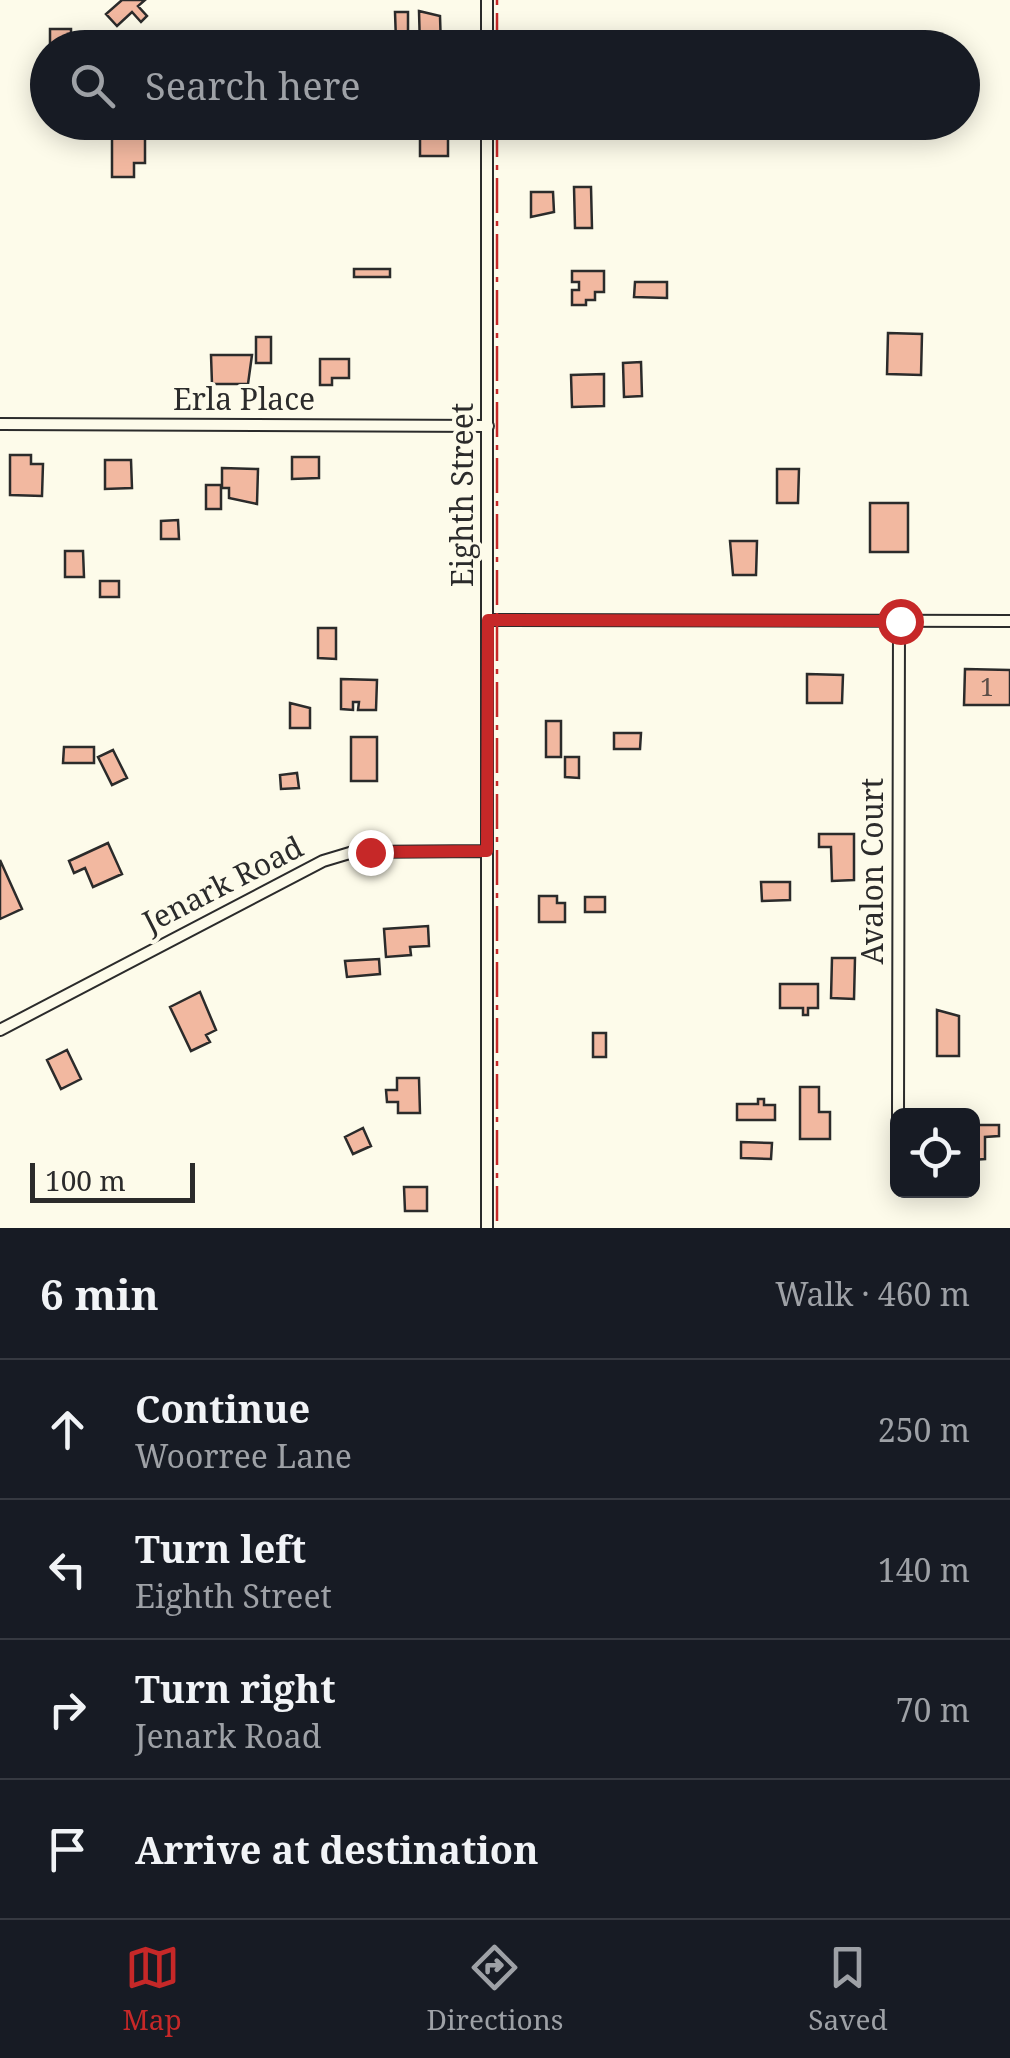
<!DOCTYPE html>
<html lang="en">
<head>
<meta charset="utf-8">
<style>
  :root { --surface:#171b24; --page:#242831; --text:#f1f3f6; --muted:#9ea1a6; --line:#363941; --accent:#c62828 }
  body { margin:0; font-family:"Noto Serif",serif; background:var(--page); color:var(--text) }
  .controls { position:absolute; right:30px; bottom:30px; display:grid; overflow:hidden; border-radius:15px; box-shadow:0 5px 25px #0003 }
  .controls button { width:90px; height:90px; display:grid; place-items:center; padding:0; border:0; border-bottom:2px solid var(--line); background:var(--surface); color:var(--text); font:50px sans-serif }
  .scale { position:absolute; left:30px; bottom:25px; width:165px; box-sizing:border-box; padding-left:10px; border:5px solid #2b2b2b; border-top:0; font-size:28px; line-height:35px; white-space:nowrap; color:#2b2b2b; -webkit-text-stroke:8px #fdfbea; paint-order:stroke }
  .stop { position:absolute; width:30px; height:30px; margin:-22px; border:8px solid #c62828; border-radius:50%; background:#fff }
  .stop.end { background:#c62828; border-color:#fff; box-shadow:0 2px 10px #0008 }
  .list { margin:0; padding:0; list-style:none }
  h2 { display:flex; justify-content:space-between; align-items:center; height:130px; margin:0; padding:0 40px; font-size:42px }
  h2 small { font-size:32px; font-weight:400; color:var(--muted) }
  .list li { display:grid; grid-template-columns:65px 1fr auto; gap:30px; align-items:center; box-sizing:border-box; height:140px; padding:0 40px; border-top:2px solid var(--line) }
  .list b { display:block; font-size:38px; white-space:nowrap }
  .list p { margin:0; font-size:32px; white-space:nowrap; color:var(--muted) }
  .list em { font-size:32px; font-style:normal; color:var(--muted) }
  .icon { flex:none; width:55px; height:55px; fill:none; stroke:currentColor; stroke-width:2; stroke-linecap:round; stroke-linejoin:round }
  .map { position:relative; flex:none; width:1010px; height:1228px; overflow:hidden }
  .search { position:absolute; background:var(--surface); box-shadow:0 5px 25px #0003; left:30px; right:30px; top:30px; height:110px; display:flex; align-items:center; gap:25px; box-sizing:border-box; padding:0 35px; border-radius:55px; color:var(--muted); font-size:38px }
  .sheet { height:690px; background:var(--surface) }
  nav { display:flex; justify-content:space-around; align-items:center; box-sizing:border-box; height:140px; border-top:2px solid var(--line); background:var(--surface); font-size:28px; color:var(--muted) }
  nav a { display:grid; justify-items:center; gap:5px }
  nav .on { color:var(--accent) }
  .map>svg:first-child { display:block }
  .building { fill:#f2b8a0; stroke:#2b2b2b; stroke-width:2.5 }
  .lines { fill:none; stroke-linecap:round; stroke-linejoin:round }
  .minor-casing { stroke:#2b2b2b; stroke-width:14 }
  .minor { stroke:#fdfbea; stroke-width:10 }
  .power { stroke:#c62828; stroke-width:2.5; stroke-dasharray:35 8 5 8; stroke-linecap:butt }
  .route { stroke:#c62828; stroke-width:12 }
  .labels { text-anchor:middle; stroke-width:8; stroke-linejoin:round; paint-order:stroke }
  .number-label { font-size:25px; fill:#5d4e48 }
  .street-label { font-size:30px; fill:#2b2b2b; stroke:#fdfbea }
</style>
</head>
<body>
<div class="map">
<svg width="1010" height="1228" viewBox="0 0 1010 1228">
  <rect width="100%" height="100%" fill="#fdfbea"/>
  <path class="building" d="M 122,0 L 145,0 L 138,6 L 147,16 L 141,22 L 132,12 L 117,26 L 106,14 Z
    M 419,11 L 440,16 L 441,48 L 420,48 Z
    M 395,12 L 408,12 L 408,41 L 396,41 Z
    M 50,29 L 71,29 L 71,48 L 50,48 Z
    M 427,126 L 448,126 L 448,156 L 420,156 L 420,137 L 427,137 Z
    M 112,134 L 145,134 L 145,163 L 134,163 L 134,177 L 112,177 Z
    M 574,187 L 591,187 L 592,228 L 575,228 Z
    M 531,192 L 553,192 L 554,212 L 531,217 Z
    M 354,269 L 390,269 L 390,277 L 354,277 Z
    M 572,271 L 604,271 L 604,292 L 595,292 L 595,300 L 586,300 L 586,305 L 572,305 L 572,290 L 579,290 L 579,282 L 572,282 Z
    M 635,282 L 667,282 L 667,298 L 634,297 Z
    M 888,333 L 922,334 L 921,375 L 887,374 Z
    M 256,337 L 271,337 L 271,363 L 256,363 Z
    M 211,355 L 252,355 L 248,384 L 212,384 Z
    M 320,359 L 349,359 L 349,378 L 332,378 L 332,385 L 320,385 Z
    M 641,362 L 642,396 L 624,397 L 623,363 Z
    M 604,374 L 604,406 L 572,407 L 571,375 Z
    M 10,455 L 31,455 L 31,464 L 43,464 L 42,496 L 10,495 Z
    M 292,457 L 319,457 L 319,478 L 292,479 Z
    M 105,460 L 131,460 L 132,488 L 105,489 Z
    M 222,468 L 258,469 L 257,504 L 229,498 L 229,488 L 222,488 Z
    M 777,469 L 799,469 L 798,503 L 777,503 Z
    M 206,485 L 221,485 L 221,509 L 206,509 Z
    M 870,503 L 908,503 L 908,552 L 870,552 Z
    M 178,520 L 179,539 L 161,539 L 161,521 Z
    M 730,541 L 757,541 L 756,575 L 733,575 Z
    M 65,551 L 83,551 L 84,577 L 65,577 Z
    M 100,581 L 119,581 L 119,597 L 100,597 Z
    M 318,628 L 336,628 L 336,659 L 318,658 Z
    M 965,669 L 1010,670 L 1010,705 L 964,705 Z
    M 807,674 L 843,675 L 842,703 L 807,703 Z
    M 341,679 L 377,680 L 376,710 L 358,710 L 359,702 L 353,702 L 353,710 L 341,709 Z
    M 290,703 L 310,708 L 310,728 L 290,728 Z
    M 546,721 L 561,721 L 561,757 L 546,757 Z
    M 614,733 L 641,733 L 640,749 L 614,749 Z
    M 351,737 L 377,737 L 377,781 L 351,781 Z
    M 64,747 L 94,747 L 94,763 L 63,763 Z
    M 113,750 L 127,778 L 112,785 L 98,757 Z
    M 565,757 L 579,757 L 579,778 L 565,777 Z
    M 297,773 L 299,788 L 281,789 L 280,775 Z
    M 819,834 L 854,834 L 854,880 L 832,881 L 831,847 L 819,847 Z
    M 108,843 L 122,874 L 93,887 L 85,868 L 74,873 L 69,861 Z
    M 0,860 L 22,909 L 0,919 Z
    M 761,882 L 790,882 L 790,900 L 762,901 Z
    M 539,896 L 557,896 L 557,903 L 565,903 L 565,922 L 539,922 Z
    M 585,897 L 605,897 L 605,912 L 585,912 Z
    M 428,926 L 429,946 L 410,947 L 411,955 L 386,957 L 384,929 Z
    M 832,958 L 855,958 L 854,999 L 831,998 Z
    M 379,959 L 380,974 L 347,977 L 345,961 Z
    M 780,984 L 818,984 L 818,1008 L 808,1008 L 808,1015 L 803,1015 L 803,1008 L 780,1008 Z
    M 200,992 L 216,1030 L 206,1035 L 210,1042 L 191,1051 L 170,1007 Z
    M 937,1010 L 959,1016 L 959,1056 L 937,1056 Z
    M 593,1033 L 606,1033 L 606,1057 L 593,1057 Z
    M 67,1050 L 81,1079 L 61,1089 L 47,1060 Z
    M 397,1078 L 419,1078 L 420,1113 L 398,1113 L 398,1102 L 387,1102 L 386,1090 L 397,1090 Z
    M 800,1087 L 819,1087 L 819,1112 L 830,1112 L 830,1139 L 800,1139 Z
    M 758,1099 L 764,1099 L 764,1105 L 775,1105 L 775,1120 L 737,1120 L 737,1104 L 758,1104 Z
    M 972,1125 L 999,1125 L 999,1136 L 985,1137 L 985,1159 L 972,1160 Z
    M 363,1128 L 371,1146 L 353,1154 L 345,1137 Z
    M 741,1142 L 772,1143 L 771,1159 L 741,1158 Z
    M 404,1187 L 427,1187 L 427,1211 L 405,1211 Z"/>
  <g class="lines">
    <g class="minor-casing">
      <path id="minor" d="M 487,0 L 487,48
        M 0,424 L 488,426
        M 488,620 L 1010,621
        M 0,1030 L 323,861 L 353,852 L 487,851
        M 898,1121 L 899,621
        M 487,1228 L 487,122"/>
    </g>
    <use href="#minor" class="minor"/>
    <path class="power" d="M 497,48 L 497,0
      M 497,122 L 497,1228"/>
  </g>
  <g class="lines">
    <path class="route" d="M 370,852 L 487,851 L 488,620 L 900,621"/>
  </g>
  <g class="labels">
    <g class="number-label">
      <text x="987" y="696">1</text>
    </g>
    <g class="street-label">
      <text x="244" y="410">Erla Place</text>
      <text transform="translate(463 495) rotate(-90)" y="10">Eighth Street</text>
      <text transform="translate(873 871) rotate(-90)" y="10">Avalon Court</text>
      <text transform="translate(223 885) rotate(-27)" y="10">Jenark Road</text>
    </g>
  </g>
</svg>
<div class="controls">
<button><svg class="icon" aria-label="locate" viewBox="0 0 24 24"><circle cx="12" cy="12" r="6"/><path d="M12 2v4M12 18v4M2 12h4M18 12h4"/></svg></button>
</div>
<div class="scale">100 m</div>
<div class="stop" style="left:900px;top:621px"></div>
<div class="stop end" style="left:370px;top:852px"></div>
<div class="search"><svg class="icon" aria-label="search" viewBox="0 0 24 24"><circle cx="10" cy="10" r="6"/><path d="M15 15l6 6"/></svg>Search here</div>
</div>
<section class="sheet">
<h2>6 min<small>Walk · 460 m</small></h2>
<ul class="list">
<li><svg class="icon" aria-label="ahead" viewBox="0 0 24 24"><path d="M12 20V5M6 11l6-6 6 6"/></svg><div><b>Continue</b><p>Woorree Lane</p></div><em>250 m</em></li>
<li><svg class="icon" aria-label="left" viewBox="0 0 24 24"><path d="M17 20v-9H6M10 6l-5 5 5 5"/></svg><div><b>Turn left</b><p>Eighth Street</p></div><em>140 m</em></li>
<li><svg class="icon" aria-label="right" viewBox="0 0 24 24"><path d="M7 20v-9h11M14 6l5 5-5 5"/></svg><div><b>Turn right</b><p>Jenark Road</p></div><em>70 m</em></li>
<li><svg class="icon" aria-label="arrive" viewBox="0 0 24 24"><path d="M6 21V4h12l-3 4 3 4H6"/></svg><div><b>Arrive at destination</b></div></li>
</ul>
</section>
<nav>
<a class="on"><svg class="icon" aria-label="map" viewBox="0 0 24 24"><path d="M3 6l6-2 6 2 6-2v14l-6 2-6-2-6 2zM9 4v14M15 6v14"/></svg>Map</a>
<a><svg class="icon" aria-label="directions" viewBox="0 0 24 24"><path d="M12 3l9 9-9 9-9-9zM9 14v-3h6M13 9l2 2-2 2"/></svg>Directions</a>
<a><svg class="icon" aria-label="saved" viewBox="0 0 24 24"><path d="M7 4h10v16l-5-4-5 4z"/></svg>Saved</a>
</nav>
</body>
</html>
